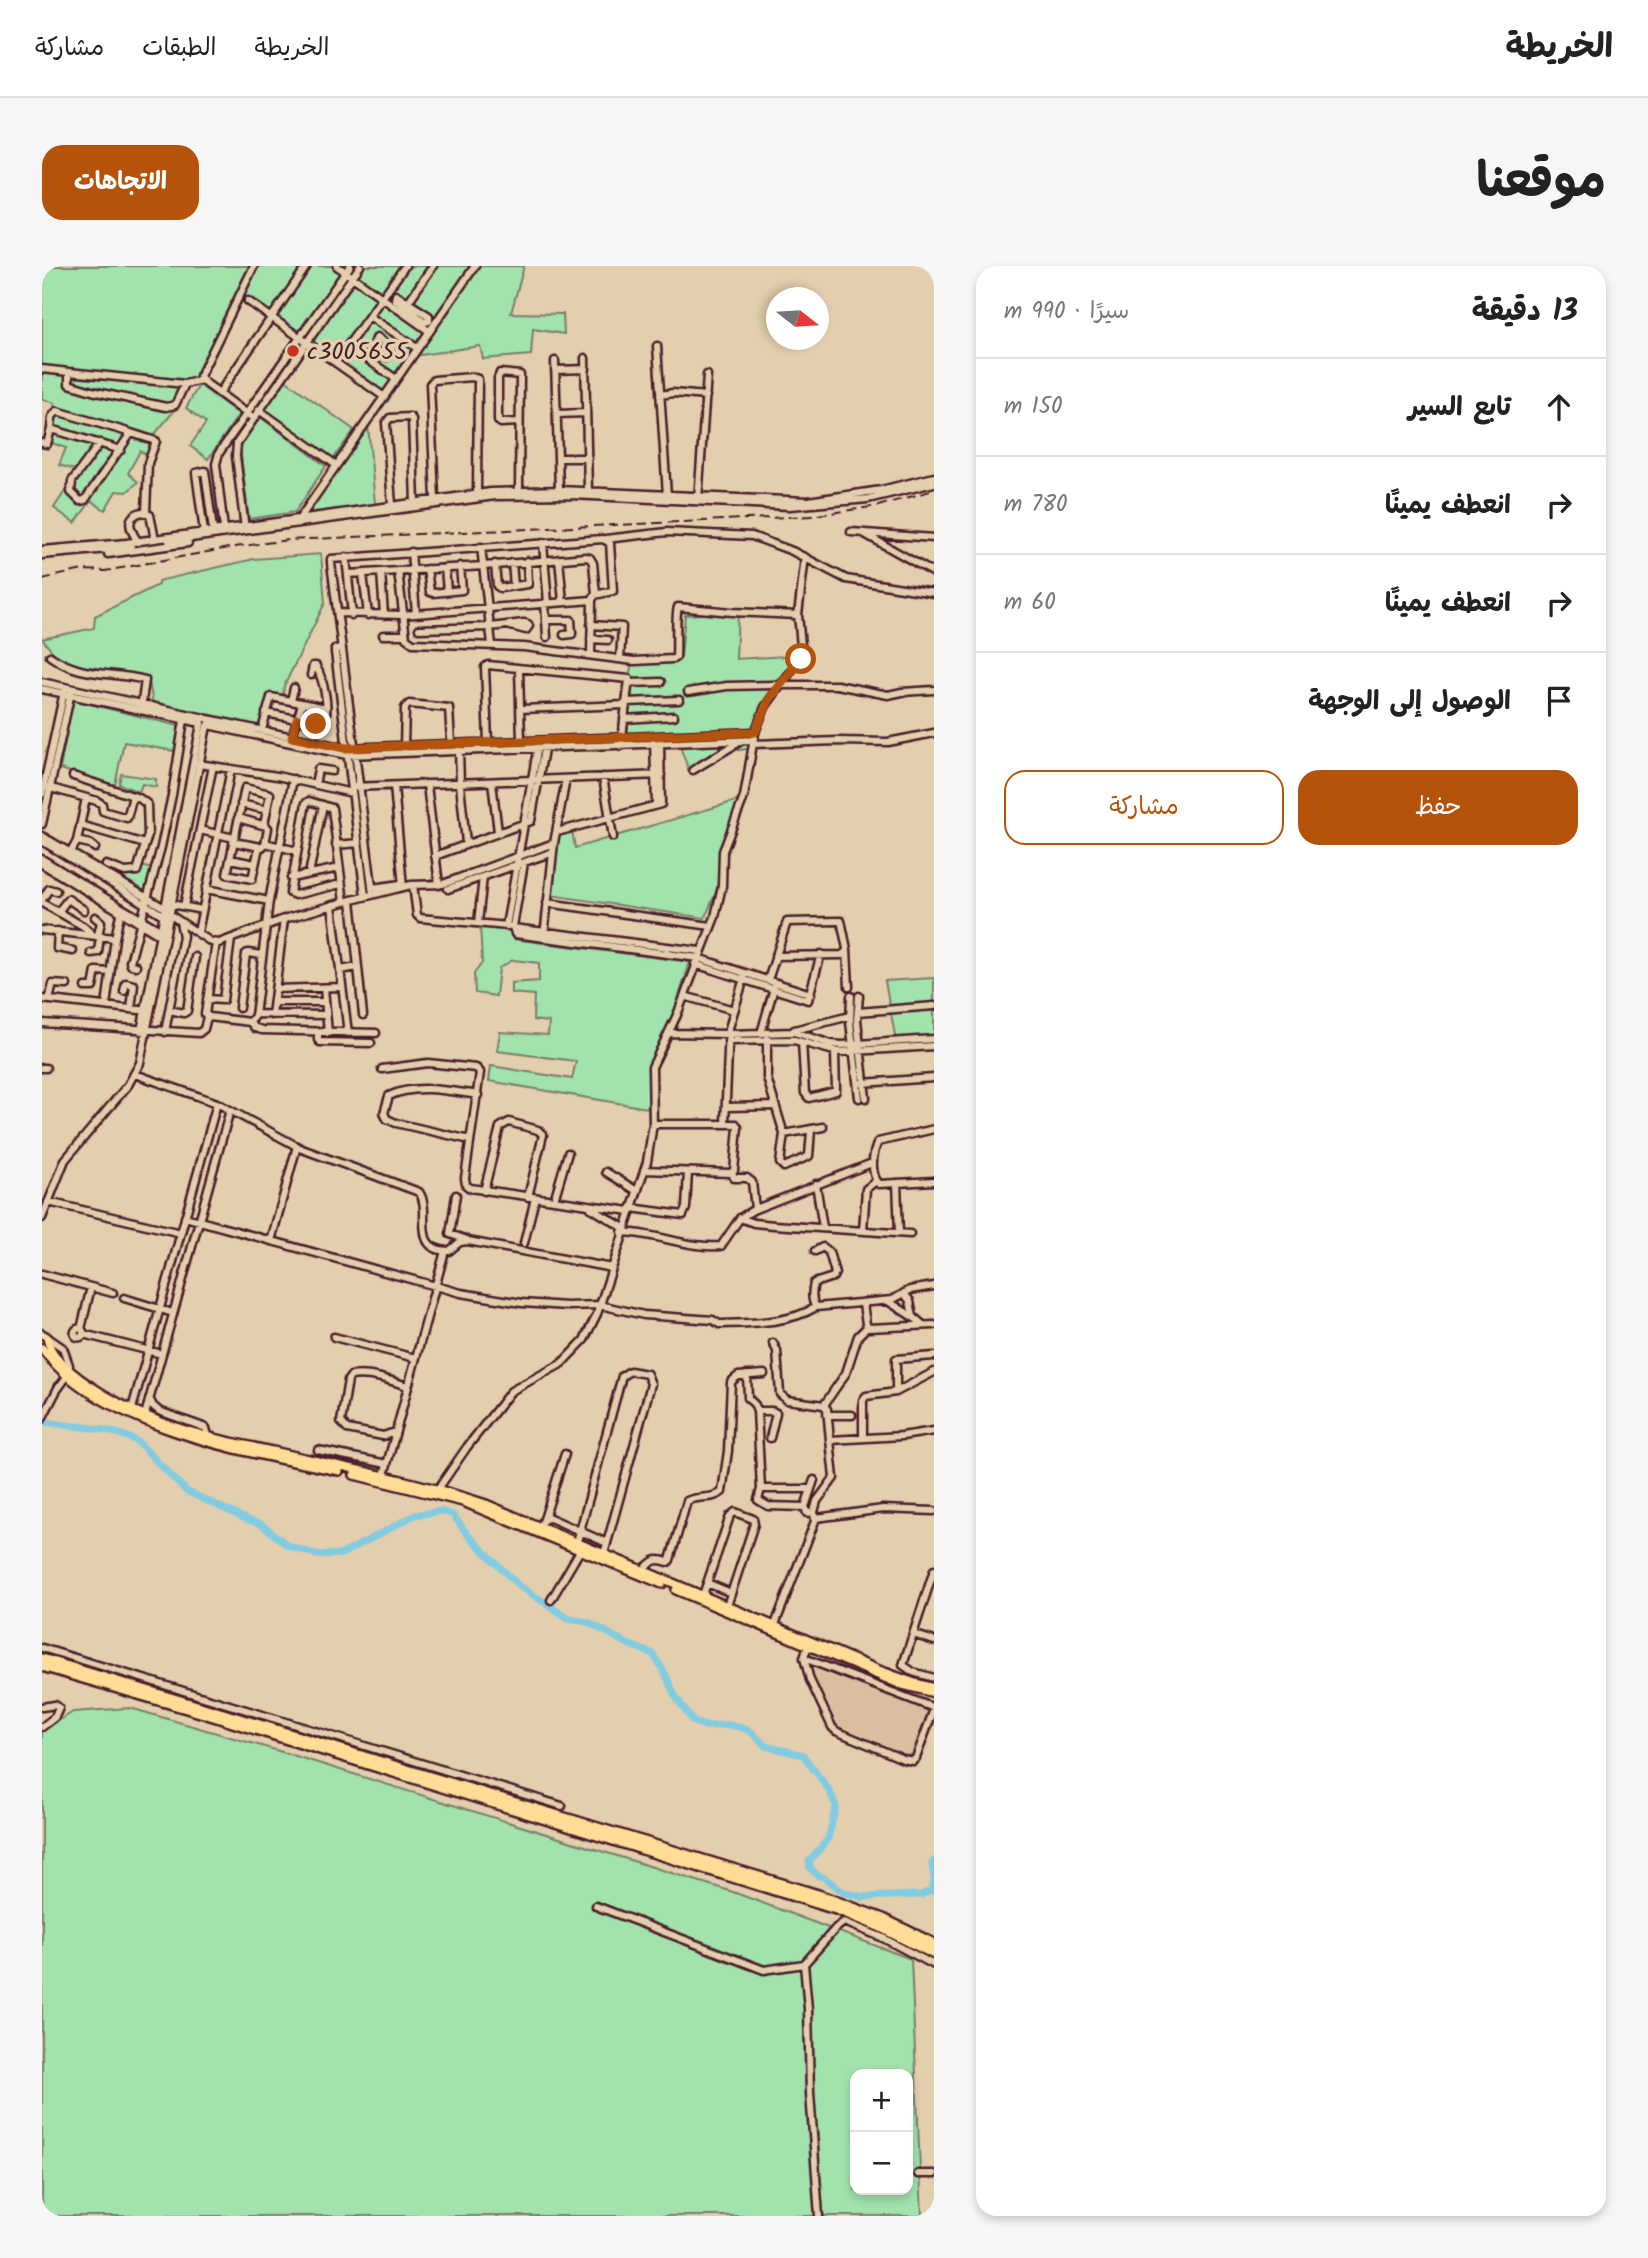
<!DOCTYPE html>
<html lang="ar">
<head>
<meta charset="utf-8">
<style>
  :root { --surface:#fff; --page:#f6f6f6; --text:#222; --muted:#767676; --line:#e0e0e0; --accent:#b45309 }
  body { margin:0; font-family:Kalam,"Playpen Sans Arabic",sans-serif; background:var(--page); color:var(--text); direction:rtl }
  .controls { position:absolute; right:21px; bottom:21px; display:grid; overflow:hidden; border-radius:14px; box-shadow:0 4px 10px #0003 }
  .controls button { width:63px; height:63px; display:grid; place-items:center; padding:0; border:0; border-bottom:2px solid var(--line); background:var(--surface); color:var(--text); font:35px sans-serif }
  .compass { position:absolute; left:724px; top:21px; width:63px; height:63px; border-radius:50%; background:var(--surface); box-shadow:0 4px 10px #0003; rotate:107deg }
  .stop { position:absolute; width:21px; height:21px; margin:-16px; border:5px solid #b45309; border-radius:50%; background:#fff }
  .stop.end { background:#b45309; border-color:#fff; box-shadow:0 2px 7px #0008 }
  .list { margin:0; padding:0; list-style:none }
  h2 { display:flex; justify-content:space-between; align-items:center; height:91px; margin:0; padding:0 28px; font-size:30px }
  h2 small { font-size:23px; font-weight:400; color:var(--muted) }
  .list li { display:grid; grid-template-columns:46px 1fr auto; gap:21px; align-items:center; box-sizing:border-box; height:98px; padding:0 28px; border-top:2px solid var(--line) }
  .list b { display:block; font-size:26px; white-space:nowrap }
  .list em { font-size:23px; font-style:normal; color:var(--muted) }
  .actions { display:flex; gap:14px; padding:21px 28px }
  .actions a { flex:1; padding:16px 0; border:2px solid var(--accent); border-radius:21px; text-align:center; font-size:24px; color:var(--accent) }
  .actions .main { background:var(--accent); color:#fff }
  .icon { flex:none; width:38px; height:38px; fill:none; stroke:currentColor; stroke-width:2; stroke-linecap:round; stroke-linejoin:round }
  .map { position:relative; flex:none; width:892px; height:1950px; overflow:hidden; direction:ltr; border-radius:21px }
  header { display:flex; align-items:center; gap:42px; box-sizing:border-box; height:98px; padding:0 35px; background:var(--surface); border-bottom:2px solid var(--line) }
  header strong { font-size:33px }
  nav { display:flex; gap:38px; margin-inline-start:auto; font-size:24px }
  .intro { display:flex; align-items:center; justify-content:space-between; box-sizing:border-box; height:168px; padding:0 42px }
  h1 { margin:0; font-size:49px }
  .button { padding:18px 32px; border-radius:21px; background:var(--accent); color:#fff; font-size:24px; font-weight:700 }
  main { display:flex; gap:42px; padding:0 42px }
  aside { flex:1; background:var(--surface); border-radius:21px; box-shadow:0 4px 10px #0003 }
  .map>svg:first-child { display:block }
  .built { fill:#d9bf9f }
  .green { fill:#a2e2ac; stroke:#76806c; stroke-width:2; fill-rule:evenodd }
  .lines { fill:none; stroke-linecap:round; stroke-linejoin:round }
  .river { stroke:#82cce2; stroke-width:7 }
  .minor-casing { stroke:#4a1f2b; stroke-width:11 }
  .major-casing { stroke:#4a1f2b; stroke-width:12 }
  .highway-casing { stroke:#4a1f2b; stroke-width:14 }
  .minor { stroke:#e3cead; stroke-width:6 }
  .major { stroke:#ffdd96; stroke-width:7 }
  .highway { stroke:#ffdd96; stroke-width:9 }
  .rail { stroke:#4a1f2b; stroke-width:2; stroke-dasharray:10 5; stroke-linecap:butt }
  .route { stroke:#b45309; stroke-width:9 }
  .poi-dot { fill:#c8321e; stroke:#e3cead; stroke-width:2.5 }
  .labels { text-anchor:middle; stroke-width:7; stroke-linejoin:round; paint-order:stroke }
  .poi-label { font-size:24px; fill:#4a1f2b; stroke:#e3cead; text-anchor:start }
</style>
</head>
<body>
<header>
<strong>الخريطة</strong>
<nav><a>الخريطة</a><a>الطبقات</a><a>مشاركة</a></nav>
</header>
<div class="intro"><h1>موقعنا</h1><a class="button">الاتجاهات</a></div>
<main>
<aside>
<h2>13 دقيقة<small>سيرًا · 990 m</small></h2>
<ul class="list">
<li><svg class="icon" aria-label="ahead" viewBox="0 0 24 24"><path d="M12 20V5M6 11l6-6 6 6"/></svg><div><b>تابع السير</b></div><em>150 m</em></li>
<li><svg class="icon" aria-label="right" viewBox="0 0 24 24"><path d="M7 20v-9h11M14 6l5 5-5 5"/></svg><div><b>انعطف يمينًا</b></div><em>780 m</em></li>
<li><svg class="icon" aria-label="right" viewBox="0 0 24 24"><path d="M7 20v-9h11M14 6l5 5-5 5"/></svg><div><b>انعطف يمينًا</b></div><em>60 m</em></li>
<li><svg class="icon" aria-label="arrive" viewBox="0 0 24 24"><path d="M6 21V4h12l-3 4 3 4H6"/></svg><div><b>الوصول إلى الوجهة</b></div></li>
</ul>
<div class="actions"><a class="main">حفظ</a><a>مشاركة</a></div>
</aside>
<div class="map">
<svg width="892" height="1950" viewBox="0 0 892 1950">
  <rect width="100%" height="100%" fill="#e3cead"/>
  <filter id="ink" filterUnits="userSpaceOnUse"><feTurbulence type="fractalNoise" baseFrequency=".0143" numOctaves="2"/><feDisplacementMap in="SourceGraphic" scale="14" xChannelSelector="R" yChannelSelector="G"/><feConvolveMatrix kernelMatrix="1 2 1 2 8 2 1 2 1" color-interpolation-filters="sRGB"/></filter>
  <g filter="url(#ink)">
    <path class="built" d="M 756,1385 L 892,1441 L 892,1456 L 869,1500 L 790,1464 Z"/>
    <path class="green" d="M 0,0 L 482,0 L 469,47 L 521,48 L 522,68 L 491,63 L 489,89 L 441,93 L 438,80 L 372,90 L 346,135 L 193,31 L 154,111 L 147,114 L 142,125 L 128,144 L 132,145 L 112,169 L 110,191 L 98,185 L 86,207 L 96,216 L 85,226 L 74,225 L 63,244 L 49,235 L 33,257 L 12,242 L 36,205 L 17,199 L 24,182 L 5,175 L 13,137 L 0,133 Z
      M 243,114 L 312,164 L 291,193 L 220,144 Z
      M 157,119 L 197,148 L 166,193 L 148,180 L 164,157 L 144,142 Z
      M 218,151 L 284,200 L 253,246 L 207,253 L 198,182 Z
      M 326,159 L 333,238 L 267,247 L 266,243 Z
      M 279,288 L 283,337 L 242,420 L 241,429 L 226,430 L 218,461 L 111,438 L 106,410 L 49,404 L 15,391 L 0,373 L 52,362 L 53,350 L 116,319 L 116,315 L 212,293 Z
      M 696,346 L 694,393 L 761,389 L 724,443 L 714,482 L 670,487 L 647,505 L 632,464 L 585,471 L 587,411 L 590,397 L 639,390 L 643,349 Z
      M 31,434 L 137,460 L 132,485 L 82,476 L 73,519 L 18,503 Z
      M 79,508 L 114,513 L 114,521 L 100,518 L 97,526 L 77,518 Z
      M 701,533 L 677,619 L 663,652 L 508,629 L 512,571 L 530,564 L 533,582 Z
      M 61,597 L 92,605 L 96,599 L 111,603 L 104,630 L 58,603 Z
      M 438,657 L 467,661 L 471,673 L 648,696 L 625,767 L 610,798 L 611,843 L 447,815 L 449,800 L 530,813 L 534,795 L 455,785 L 458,766 L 506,769 L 507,756 L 491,754 L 492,729 L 469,727 L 469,717 L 497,715 L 497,697 L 471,694 L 457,702 L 454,730 L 433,727 L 432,708 L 440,697 Z
      M 892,712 L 892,775 L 854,775 L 843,715 Z
      M 88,1442 L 247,1488 L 691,1626 L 869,1693 L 880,1950 L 0,1950 L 0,1465 L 31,1446 ZM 813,1808 L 866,1808 L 866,1924 L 813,1924 Z"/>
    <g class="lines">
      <path class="river" d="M 0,1155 C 31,1162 68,1160 96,1176 L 144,1225 L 206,1254 L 219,1258 L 245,1279 L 275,1289 L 300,1288 L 373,1249 L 399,1245 L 411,1249 L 426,1269 L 476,1319 L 499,1334 L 527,1353 L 546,1356 L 586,1378 L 611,1388 L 623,1407 L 633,1430 L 651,1456 L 664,1460 L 686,1459 L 697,1461 L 707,1464 L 724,1480 L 761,1489 L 787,1524 L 794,1540 L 786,1573 L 767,1595 L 768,1602 L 775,1609 L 783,1612 L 801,1626 L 821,1631 L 879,1629 L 890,1624 L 892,1616
        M 892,1595 L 890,1598 L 892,1613"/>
      <g class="minor-casing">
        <path id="minor" d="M 295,0 L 387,65
          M 354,29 L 387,50 L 387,55 L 383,56 L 353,33 Z
          M 206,35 L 341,130
          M 364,39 L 391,0
          M 327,50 L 375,82
          M 335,71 L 350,82 L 345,91 L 330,81 Z
          M 306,80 L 354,113
          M 615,80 L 625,229
          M 543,92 L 546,225
          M 513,95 L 517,224
          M 294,96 L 363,0
          M 0,103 L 27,106
          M 513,104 L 544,103
          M 143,118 L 133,139 L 124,141 L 50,125 L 27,118 L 27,106 L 143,118 L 160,114
          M 178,126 L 265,0
          M 618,129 L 631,127 L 664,130
          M 217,144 L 294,199
          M 515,148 L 544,147
          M 208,150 L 162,116 L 158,110 L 212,0
          M 477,156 L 459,157 L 456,155 L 456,112 L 458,107 L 478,109 L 477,224
          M 9,163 L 79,184
          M 0,177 L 5,178 L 9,163 L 10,151 L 15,145 L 89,167
          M 58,177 L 30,215 L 29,226 L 38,235 L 43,234 L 89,167 L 114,175 L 106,197 L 104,246
          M 516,192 L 546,192
          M 393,233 L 388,118 L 392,114 L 430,111 L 436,113 L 435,227
          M 656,234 L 665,109
          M 350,239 L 344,157 L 348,152 L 368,151 L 370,153 L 373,236
          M 258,252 L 433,0
          M 182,263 L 174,198 L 177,187 L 308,0
          M 203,263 L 194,190 L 195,177 L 318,0
          M 162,266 L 154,207 L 163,205 L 171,264
          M 809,266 L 892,272
          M 821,267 L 892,307
          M 564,273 L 625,266 L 710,270 L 750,285 L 804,313 L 892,327
          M 127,275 L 453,230 L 530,229 L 748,240 L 826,233 L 892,217
          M 96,276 C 88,264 82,251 100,246 L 108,249 L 113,273
          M 501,277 L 506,337
          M 439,281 L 450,379
          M 0,284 L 84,277 L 449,226 L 517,224 L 766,235 L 839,224 L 892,211
          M 369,286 L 374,348
          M 66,288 L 146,277
          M 0,289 L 89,281
          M 304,291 L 310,349
          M 517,293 L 521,336
          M 470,297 L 472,320
          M 453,298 L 455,320 L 458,322 L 486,318 L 485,295
          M 403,302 L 405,326
          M 385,303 L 388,326 L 391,327 L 420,324 L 418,300
          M 356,305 L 364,372 L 371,377 L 482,381 L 592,395 L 631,393 L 634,391 C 635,378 633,350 636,341 L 690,346 L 756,349
          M 339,306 L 342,349
          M 306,308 L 442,300 L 544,291 L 548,292 L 551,297 L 554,328
          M 321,308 L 326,349
          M 503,337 L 505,371
          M 296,347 L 360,349 L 550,334 L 553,329 L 571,325 L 568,277 L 561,273 L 289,293 L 289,297 C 303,408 318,518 331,628
          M 504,354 L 529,354 L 530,368 L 522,369
          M 549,359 L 580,361 L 578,393
          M 377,363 L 448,361 L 482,357 L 486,358 L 487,360 L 484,364 L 465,359
          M 341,369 L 363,369
          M 549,373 L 566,374
          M 300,382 L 293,383 L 293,386 L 323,630
          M 549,389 L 550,334
          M 8,390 C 39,412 69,405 103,414 L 99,443
          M 477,403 L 479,475
          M 0,416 L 163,452
          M 587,417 L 619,416
          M 738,419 L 795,419 L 846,429 L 860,426 L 892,424
          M 0,423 L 159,457
          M 646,426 L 685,420 L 730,419 L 734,419 L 735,423
          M 249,435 L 252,422
          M 584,436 L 637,434
          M 478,443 L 584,439
          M 224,447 L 280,458 C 290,446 281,413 274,400 L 271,400 L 269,409
          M 166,453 L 303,482 L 713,466
          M 582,453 L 632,450
          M 166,459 L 304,489 L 711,474
          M 220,464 L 229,431 L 284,442
          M 250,471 L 260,438
          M 612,475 L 614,539
          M 446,476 L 443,401 L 446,399 L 587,413 L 579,480
          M 711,478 L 795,475 L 846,476 L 892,467
          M 362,481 L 363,442 L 367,438 L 407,442 L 409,477
          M 417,483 L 418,518 L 424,577
          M 157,498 L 235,510 L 310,527
          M 651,504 L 699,475
          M 31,510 L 97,532 L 105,538 L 106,569 L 95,605 L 83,606 L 64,599
          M 561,511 L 571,571
          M 450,516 L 456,566
          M 273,519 L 276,503 L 290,505
          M 385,519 L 397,619
          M 2,520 L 55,535 L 60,538 L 61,545 L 85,552 L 91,530
          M 352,520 L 361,621
          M 310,521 L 619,509
          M 0,528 L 22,426
          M 199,538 L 225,544
          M 0,558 L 29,426
          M 38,559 L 103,578
          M 158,564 L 192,572
          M 515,566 L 619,538 L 618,475
          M 0,570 L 126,644
          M 0,575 L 124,651
          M 35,575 L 48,578 L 53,582
          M 191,576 L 220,581 L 223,578 L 226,562 L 224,560 L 196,552
          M 223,577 L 255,585
          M 294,579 L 317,577
          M 217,581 L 210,613 L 185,608 L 203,522 L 228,528 L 222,559
          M 27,590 L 35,575 L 44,532
          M 393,590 L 489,555 L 503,478
          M 0,593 L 80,642 L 118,664
          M 188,593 L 213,598
          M 482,597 L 471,660 L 473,668 L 656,692 L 769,728
          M 0,598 L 117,669
          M 267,608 L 281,539
          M 249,612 L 297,602
          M 299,618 L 253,629 L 248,627 L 264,537 L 267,535 L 290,542 L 302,636
          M 371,619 L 375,649 L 378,652 L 466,660
          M 330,622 L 359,618
          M 164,623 L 227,635
          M 406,623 L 511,586
          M 0,634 L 7,623 L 14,625
          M 309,634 L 321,749
          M 0,637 L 41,660 L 51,669
          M 505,637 L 669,660
          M 129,638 L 160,644
          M 290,639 L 306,767
          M 142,640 L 171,500
          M 16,646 L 26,633 L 42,644
          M 127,648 L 169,676 L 177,677 L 242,653 L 302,636 L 369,619 L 401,618 L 512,577
          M 53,651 L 59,656 L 56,669
          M 436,657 L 441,611
          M 464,660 L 496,479
          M 471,662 L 658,685
          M 0,664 L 73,672
          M 16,665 L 15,682 L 31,685
          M 156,666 L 189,503
          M 502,670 L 512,577 L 524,513
          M 174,677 L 163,748 L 167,751 L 208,756 L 213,750 L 227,635 L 251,513
          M 49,687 L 56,686 L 58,670
          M 733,690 L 800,689 L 804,686
          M 653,698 L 766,734 L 779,688
          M 94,700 L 89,699 L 88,696 L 119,581 L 130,529 L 142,454
          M 298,704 L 316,701
          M 726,714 L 745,656 L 795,655 L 799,655 L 800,659 L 805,683 L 807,721
          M 43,721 L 51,721 L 54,705 L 68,706
          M 282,722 L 286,767
          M 233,723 L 300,721
          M 82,725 L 84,717 L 92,719 L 89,743
          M 642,730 L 692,744
          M 809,730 L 808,756 L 817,832
          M 817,730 L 815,754 L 824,832
          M 0,733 L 106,745
          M 165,733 L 181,734 L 189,673
          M 7,734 L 11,718 L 25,719
          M 232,736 L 283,736
          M 64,740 L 73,672 L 79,644
          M 197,742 L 204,688 L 206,687 L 220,689
          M 127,744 L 142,747 L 145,745 L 153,691
          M 816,746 L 892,740
          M 213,748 L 284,749
          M 230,749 L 242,653
          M 208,756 L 213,762 L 220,764 L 334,767
          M 0,757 L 157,767 L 162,763 L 165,751
          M 752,764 L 808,750
          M 99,765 L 159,458
          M 123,766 L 141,670 L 138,656
          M 276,767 L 276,774 L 278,776 L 329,777
          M 627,767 L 686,768 L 752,766 L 789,778 L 800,779 L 892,773
          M 719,767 L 732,722
          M 725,773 L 725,812 L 742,868 L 781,861
          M 686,775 L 752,774 L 796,786 L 892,780
          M 760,776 L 763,827 L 767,832 L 794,825 L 793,786
          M 0,802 L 4,802
          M 340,803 L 386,797 L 434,802 L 438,806 L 423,912 L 424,919 L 428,922 L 588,945
          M 93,808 L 175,837 L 260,883 L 377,926 C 391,945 367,984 407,985 L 418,976 L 426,975 L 570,1002
          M 820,817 L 892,812
          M 685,841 L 732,840
          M 683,858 L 687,762 L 702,712
          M 892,863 L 836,876 C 830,888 828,907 837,918 L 892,915
          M 742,868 L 738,897 L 742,901 L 767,890 L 769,864
          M 428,874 L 354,857 L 345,853 L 342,847 L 347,830 C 373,817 408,825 436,829
          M 602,904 L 688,907 L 692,905 L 696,861 L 694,858 L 611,858
          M 564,906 L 595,925
          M 690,906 L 692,912 L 705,912 L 710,916 L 713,943
          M 855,917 L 857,967
          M 774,918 L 781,962
          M 442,925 L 458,861 L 467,856 L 496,864 L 501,869 L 486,931
          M 414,929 L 408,968 L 425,974
          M 512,934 L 526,887
          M 6,936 L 139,967
          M 549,942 L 582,962
          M 589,942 L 641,949 L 644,942 L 646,906
          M 143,951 L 419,1027 L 480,1037 L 525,1040 L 558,1039 L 602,1049 L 671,1054 L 677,1058 C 709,1057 746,1058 774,1041
          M 0,952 L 23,894 L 86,819 L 98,797 L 165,460
          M 698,952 L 712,957 L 732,959 L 868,968
          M 821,964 L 824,923 L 834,915
          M 580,966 C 612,967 651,983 679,980 L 698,952 L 711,944 L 830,897
          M 229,975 L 255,880
          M 482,977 L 493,932
          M 773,985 L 781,981 L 787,986 L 793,1007 L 791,1011 L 772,1017 C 770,1024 769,1035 774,1041 L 850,1034 L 868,1024 L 892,1020
          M 0,1008 L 71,1027
          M 862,1027 L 868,1035 L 871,1050
          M 82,1032 L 131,1047
          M 846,1035 L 874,1053 L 881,1059
          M 821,1038 L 824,1058 L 826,1062 L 892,1059
          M32.5 1067a4.5 4.5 0 1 1 9 0a4.5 4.5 0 1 1-9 0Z
          M 39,1063 L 49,1021
          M 41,1068 L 120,1088
          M 5,1071 L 21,1082 L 27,1099 L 26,1109 L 15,1124
          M 292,1071 L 373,1092
          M 731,1077 L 735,1085 L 738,1128 L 745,1134 L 782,1139 L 785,1143 L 788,1174
          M 705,1109 L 706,1132 L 713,1139 L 715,1145 L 719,1223 L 716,1234 L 726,1240 L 763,1241
          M 854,1126 L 892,1106
          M 108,1134 L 111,1140 L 117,1145 L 164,1162 L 167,1173
          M 782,1139 L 804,1107 L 816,1070 L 825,1061
          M 90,1143 L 175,837
          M 715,1145 L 730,1145 L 734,1147 L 728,1172
          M 103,1149 L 188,844
          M 785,1149 L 810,1149
          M 0,1153 L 17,1120
          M 353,1166 L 341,1170 L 305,1163 L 299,1156 L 306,1114 L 309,1110 C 327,1107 348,1114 365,1120
          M 821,1172 L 821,1134 L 824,1130 L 854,1126 L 854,1093 L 892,1090
          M 276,1184 L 345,1198
          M 341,1213 L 403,985
          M 772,1214 L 763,1241 L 765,1247 L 772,1246
          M 719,1223 L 769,1223
          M 394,1226 L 425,1181 L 469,1125 L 519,1098 L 542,1074 L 555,1048 L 605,896 L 611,858 L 610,801 L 635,749 L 673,651 L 680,620 L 681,585 L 702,531 L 713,466 L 723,441 L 760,390 L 756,349 L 763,291
          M 774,1252 L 841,1243 L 892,1245
          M 502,1253 L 523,1188
          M 498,1261 L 502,1253 L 508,1252 L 565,1277
          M 535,1276 L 580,1110 L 588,1105 L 605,1108 L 609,1118 L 562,1288
          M 600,1304 C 612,1296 610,1291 626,1296 L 628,1294 L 645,1235 C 656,1229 671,1234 680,1226 L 686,1185 L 689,1116 L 696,1110 L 722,1108
          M 892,1304 L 861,1399 L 871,1406 L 892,1412
          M 665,1317 L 689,1327
          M 661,1329 L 688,1250 L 693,1246 L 711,1253 L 712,1258 L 685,1340
          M 509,1334 L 539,1283
          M 731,1364 L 773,1255 L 772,1246 L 775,1235 L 792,1212 L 788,1174 L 860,1170 L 892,1165
          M 871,1368 L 892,1375
          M 767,1376 L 762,1392 L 892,1442
          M 0,1382 C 174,1435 347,1488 520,1540
          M 762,1392 L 768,1414 L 790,1461 L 794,1465 L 861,1493 L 871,1495 L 874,1492 L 892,1443
          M 0,1441 L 13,1439 L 17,1442 L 13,1451 L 0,1461
          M 554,1640 L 722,1704 L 762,1698
          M 876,1908 L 892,1908
          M 777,1950 L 768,1827 L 766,1743 L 762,1698 L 794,1662 L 802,1656 L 839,1671 L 892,1699"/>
      </g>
      <g class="major-casing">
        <path id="major" d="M 0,1068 L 5,1071 C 8,1103 80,1140 107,1151 C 146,1168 189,1176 231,1185 C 302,1201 375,1215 444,1238 L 837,1404 L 873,1417 L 892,1422
          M 0,1082 C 53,1160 209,1188 297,1205
          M 312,1209 L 421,1236 L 620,1318
          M 634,1324 L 857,1418 L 892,1427"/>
      </g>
      <g class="highway-casing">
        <path id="highway" d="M 0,1393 L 776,1629 L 841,1653 L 892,1678
          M 0,1400 L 165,1448 L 797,1644 L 837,1660 L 892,1688"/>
      </g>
      <use href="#minor" class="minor"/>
      <use href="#major" class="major"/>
      <use href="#highway" class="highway"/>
      <path class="rail" d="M 0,313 L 41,304 L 63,305 L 192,281 L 247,274 L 769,250 L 836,240 L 892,224"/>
    </g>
  </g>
  <g class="lines" filter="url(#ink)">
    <path class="route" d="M 274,458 L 255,453 L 250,471 L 303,482 L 713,466 L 728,432 L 759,393"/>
  </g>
  <circle class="poi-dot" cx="251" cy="85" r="7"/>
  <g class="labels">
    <g class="poi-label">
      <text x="265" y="93">c3005655</text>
    </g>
  </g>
</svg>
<div class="controls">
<button>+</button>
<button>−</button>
</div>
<svg class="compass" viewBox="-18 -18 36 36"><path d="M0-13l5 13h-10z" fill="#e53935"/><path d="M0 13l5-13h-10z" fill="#767676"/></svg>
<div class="stop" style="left:759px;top:393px"></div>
<div class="stop end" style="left:274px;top:458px"></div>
</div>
</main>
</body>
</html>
